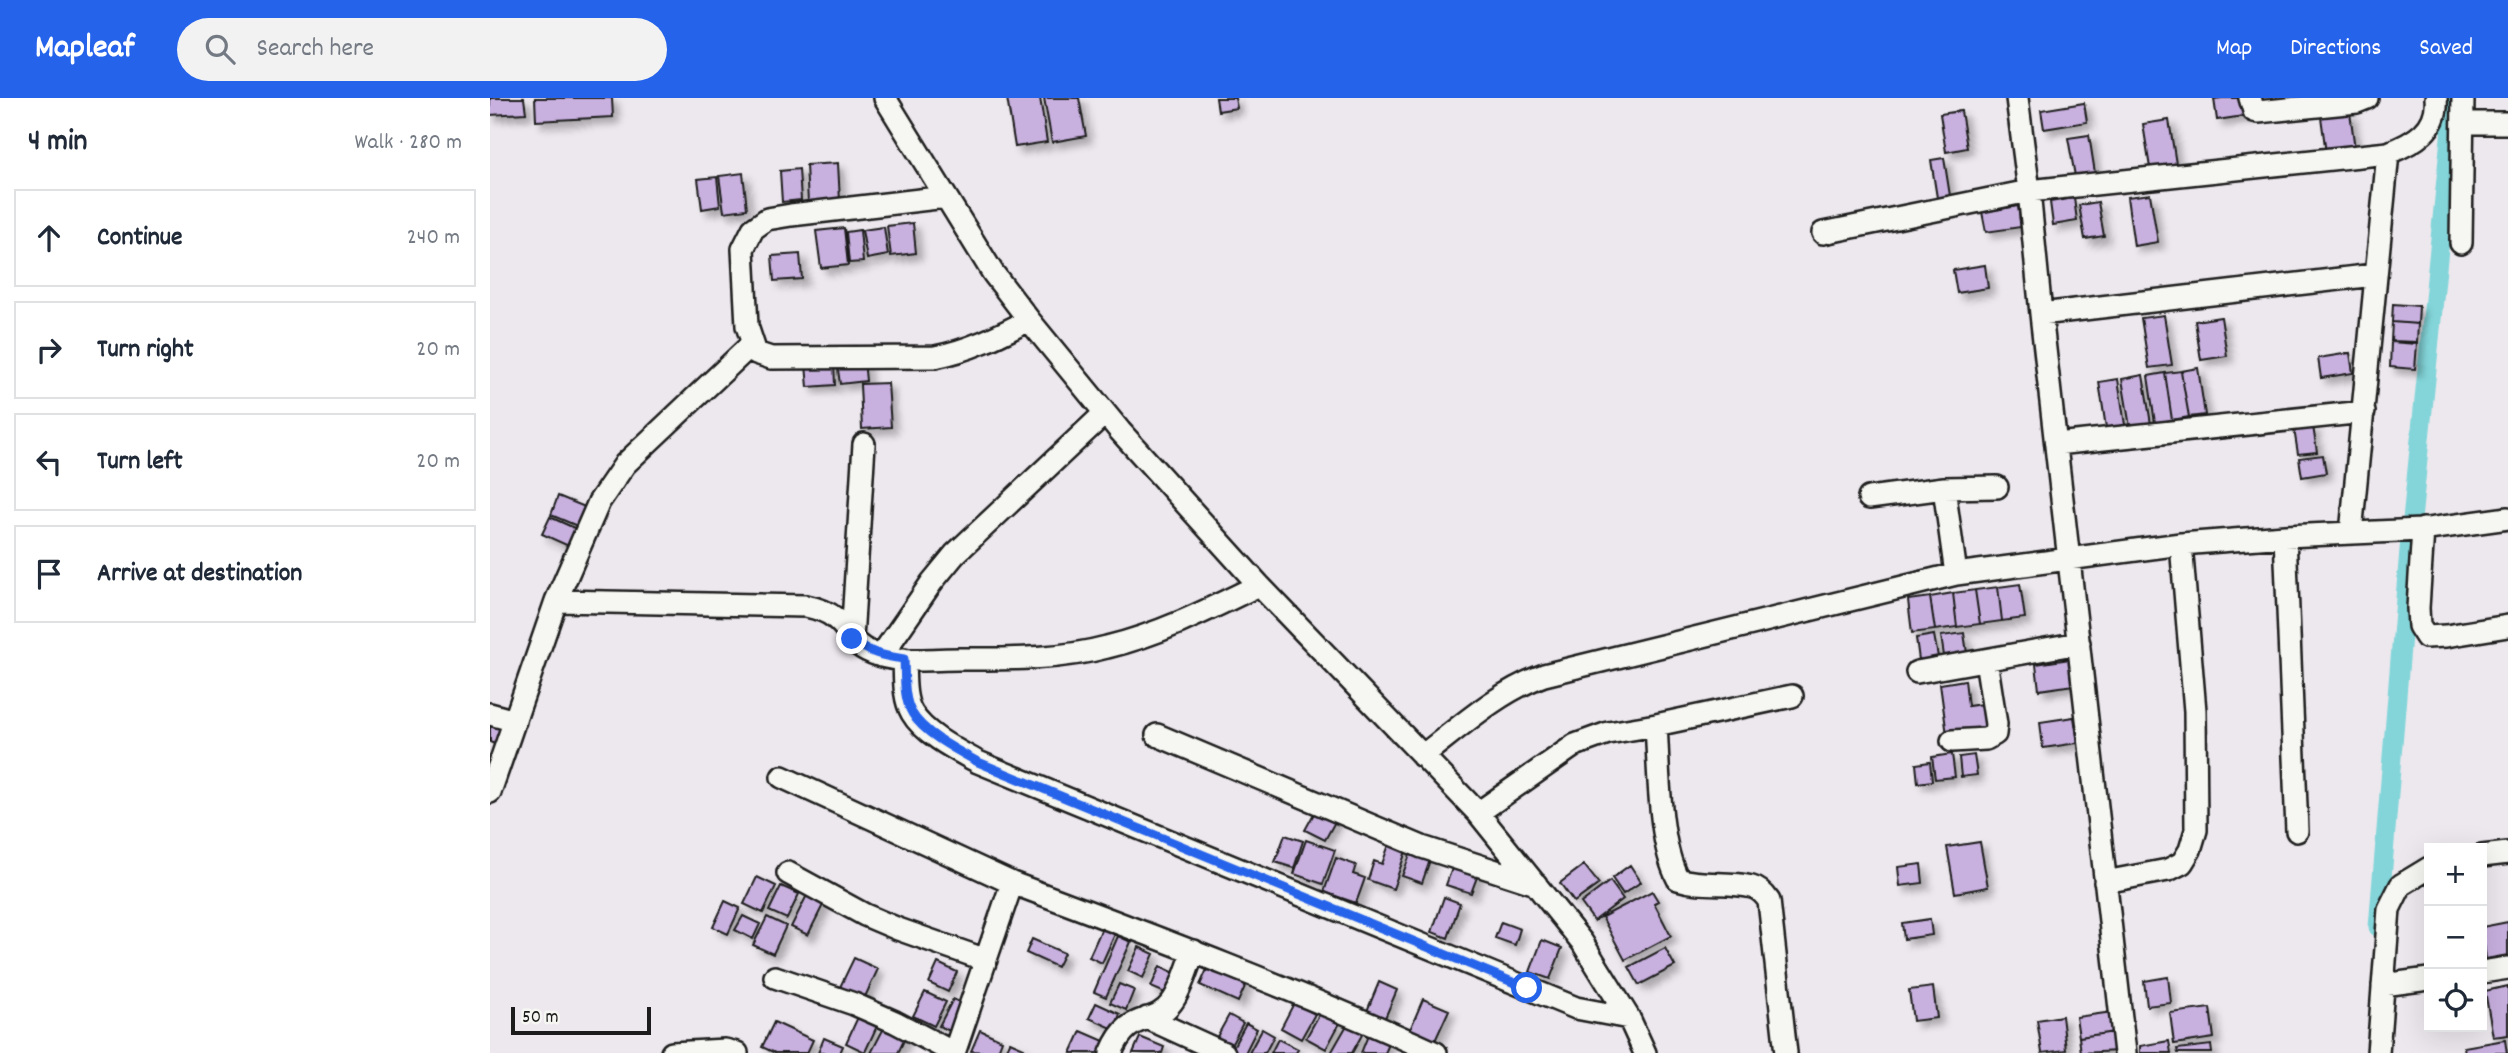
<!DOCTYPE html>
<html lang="en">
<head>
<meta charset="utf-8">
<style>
  :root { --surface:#fff; --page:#f2f2f3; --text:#1f2937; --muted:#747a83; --line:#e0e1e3; --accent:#2563eb }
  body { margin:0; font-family:Dekko,sans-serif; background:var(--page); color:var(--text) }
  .controls { position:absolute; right:21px; bottom:21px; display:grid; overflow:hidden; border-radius:0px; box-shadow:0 7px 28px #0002 }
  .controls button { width:63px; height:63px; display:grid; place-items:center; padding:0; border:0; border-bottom:2px solid var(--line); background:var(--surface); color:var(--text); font:35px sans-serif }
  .scale { position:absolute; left:21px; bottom:18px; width:140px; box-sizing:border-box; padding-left:7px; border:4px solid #1c1c1c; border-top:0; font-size:19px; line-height:24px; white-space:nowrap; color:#1c1c1c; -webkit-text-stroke:5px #f6f6f2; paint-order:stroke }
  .stop { position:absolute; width:21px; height:21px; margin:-16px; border:5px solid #2563eb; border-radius:50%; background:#fff }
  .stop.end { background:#2563eb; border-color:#fff; box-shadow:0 2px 7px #0008 }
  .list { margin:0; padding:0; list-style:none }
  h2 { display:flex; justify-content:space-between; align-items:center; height:91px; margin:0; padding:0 28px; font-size:30px }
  h2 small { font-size:23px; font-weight:400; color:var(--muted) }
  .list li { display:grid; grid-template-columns:46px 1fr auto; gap:21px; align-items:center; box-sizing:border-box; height:98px; margin:0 14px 14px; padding:0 14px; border:2px solid var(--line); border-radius:0px }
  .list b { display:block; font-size:26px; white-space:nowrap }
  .list em { font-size:23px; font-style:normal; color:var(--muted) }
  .icon { flex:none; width:38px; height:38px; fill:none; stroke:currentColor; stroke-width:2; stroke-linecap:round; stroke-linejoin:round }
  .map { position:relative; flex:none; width:2018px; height:955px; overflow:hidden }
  header { display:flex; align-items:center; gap:42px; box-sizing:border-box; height:98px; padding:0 35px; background:var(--accent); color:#fff }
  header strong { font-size:33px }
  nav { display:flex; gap:38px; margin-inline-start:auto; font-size:24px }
  .search { width:490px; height:63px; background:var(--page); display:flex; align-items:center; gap:18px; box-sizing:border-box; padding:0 24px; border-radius:38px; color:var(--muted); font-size:26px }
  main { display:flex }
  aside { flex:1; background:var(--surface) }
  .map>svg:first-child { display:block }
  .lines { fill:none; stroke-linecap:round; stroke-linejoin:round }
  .canal { stroke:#83d5d9; stroke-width:19 }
  .building { fill:#c8b0df; stroke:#1c1c1c; stroke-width:2; filter:url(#shadow) }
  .minor-casing { stroke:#1c1c1c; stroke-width:26 }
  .minor { stroke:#f6f6f2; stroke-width:21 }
  .route { stroke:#2563eb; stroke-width:9 }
</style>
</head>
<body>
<header>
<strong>Mapleaf</strong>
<div class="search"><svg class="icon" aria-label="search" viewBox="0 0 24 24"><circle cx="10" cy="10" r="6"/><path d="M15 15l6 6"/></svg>Search here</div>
<nav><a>Map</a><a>Directions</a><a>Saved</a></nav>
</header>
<main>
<aside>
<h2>4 min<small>Walk · 280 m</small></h2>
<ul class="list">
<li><svg class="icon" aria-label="ahead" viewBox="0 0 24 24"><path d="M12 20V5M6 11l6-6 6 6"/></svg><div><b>Continue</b></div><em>240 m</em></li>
<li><svg class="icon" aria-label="right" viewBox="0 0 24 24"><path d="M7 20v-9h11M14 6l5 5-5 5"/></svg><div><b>Turn right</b></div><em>20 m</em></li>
<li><svg class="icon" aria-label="left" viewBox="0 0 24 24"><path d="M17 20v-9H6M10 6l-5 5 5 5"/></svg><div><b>Turn left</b></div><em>20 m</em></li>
<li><svg class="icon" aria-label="arrive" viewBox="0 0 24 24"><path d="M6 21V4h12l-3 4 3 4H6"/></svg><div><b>Arrive at destination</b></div></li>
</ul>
</aside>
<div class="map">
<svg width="2018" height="955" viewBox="0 0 2018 955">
  <defs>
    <filter id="shadow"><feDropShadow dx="6" dy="6" stdDeviation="3.5" flood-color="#0004"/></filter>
  </defs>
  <rect width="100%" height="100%" fill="#ede8ee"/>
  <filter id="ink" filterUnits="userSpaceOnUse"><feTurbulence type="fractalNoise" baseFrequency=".0143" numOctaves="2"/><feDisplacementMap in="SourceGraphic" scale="14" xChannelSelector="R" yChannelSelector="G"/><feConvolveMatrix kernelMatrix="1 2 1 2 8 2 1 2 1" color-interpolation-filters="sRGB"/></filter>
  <g filter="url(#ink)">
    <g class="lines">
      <path class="canal" d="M 1888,829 L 1919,452 L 1964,0"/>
    </g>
    <path class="building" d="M 0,0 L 34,0 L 36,15 L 0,17 Z
      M 45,0 L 122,0 L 123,19 L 46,23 Z
      M 517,0 L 550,0 L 557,44 L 525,49 Z
      M 554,0 L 589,0 L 596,38 L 562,44 Z
      M 726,0 L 745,0 L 747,10 L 728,13 Z
      M 1732,0 L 1757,0 L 1760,17 L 1727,22 L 1724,1 Z
      M 1594,5 L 1597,24 L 1554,31 L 1551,12 Z
      M 1471,13 L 1477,50 L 1456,54 L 1450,16 Z
      M 1860,14 L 1865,51 L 1836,55 L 1831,19 Z
      M 1679,22 L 1686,66 L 1660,70 L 1653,26 Z
      M 1599,37 L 1605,75 L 1585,78 L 1578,40 Z
      M 1454,60 L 1461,104 L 1448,106 L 1441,62 Z
      M 348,65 L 350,103 L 318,105 L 316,67 Z
      M 309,71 L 311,102 L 292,104 L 290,73 Z
      M 253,75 L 257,111 L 234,114 L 229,78 Z
      M 227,79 L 230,108 L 212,111 L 208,81 Z
      M 1660,96 L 1668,144 L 1644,148 L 1637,99 Z
      M 1584,100 L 1587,123 L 1563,127 L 1560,104 Z
      M 1608,104 L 1614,138 L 1595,141 L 1589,107 Z
      M 1528,108 L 1531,129 L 1496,134 L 1492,114 Z
      M 423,125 L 426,155 L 401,158 L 397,128 Z
      M 394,129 L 398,157 L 377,161 L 372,132 Z
      M 354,130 L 358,167 L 331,170 L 326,133 Z
      M 370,132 L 373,164 L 359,165 L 356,134 Z
      M 310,156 L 312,181 L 284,183 L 282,158 Z
      M 1495,167 L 1498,190 L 1467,195 L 1463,172 Z
      M 1903,206 L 1929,208 L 1928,226 L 1902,224 Z
      M 1674,217 L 1682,267 L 1659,270 L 1651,220 Z
      M 1731,219 L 1737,258 L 1711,262 L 1705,223 Z
      M 1902,224 L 1928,226 L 1927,244 L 1901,243 Z
      M 1901,244 L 1927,246 L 1925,271 L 1900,269 Z
      M 1860,255 L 1863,275 L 1831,280 L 1828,260 Z
      M 374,262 L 376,283 L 350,286 L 347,265 Z
      M 344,264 L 345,287 L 318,289 L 316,267 Z
      M 1708,270 L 1715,317 L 1699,319 L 1691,273 Z
      M 1691,273 L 1699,319 L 1682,322 L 1675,275 Z
      M 1675,275 L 1682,322 L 1665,325 L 1658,278 Z
      M 1653,277 L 1661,326 L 1640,329 L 1632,281 Z
      M 1628,281 L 1635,327 L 1616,330 L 1609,284 Z
      M 398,285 L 401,329 L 372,331 L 370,286 Z
      M 1823,328 L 1827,354 L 1808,356 L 1804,331 Z
      M 1833,357 L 1836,375 L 1812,379 L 1809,360 Z
      M 68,398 L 100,411 L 92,430 L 61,417 Z
      M 60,419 L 91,433 L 83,450 L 52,436 Z
      M 1530,486 L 1535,520 L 1512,523 L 1508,489 Z
      M 1508,489 L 1512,523 L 1490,526 L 1485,492 Z
      M 1485,492 L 1490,526 L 1467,529 L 1463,495 Z
      M 1463,495 L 1467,529 L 1445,532 L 1440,499 Z
      M 1440,499 L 1445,532 L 1422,535 L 1418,502 Z
      M 1474,535 L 1477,555 L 1454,558 L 1451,538 Z
      M 1444,537 L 1448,559 L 1429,562 L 1426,540 Z
      M 1580,561 L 1584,587 L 1549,592 L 1546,566 Z
      M 1475,582 L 1478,608 L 1499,605 L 1502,631 L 1457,637 L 1450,586 Z
      M 0,619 L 20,626 L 11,649 L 0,644 Z
      M 1584,619 L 1588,645 L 1553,650 L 1550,624 Z
      M 1462,656 L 1465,679 L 1445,681 L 1442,659 Z
      M 1484,657 L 1487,677 L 1471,679 L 1469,659 Z
      M 1440,664 L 1442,683 L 1428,685 L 1426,666 Z
      M 827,710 L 847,720 L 835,742 L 815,732 Z
      M 795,737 L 813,743 L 804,770 L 785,764 Z
      M 816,742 L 845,752 L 833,786 L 804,776 Z
      M 900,744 L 917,750 L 903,791 L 878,782 L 884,763 L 892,766 Z
      M 1490,744 L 1498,789 L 1465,795 L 1457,749 Z
      M 922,752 L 941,759 L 932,785 L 912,778 Z
      M 846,760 L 866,767 L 863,776 L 875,780 L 866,805 L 834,794 Z
      M 965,762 L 990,771 L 981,795 L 956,787 Z
      M 1431,766 L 1433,785 L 1410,788 L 1408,769 Z
      M 1094,767 L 1109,786 L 1084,804 L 1070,785 Z
      M 1140,767 L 1151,784 L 1133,796 L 1122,780 Z
      M 267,779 L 286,788 L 273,815 L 254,806 Z
      M 1120,783 L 1133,801 L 1104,823 L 1091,805 Z
      M 291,788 L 309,796 L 297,821 L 279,813 Z
      M 1162,793 L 1168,803 L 1164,805 L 1181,838 L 1135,862 L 1112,819 Z
      M 318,795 L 335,803 L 318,837 L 301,829 Z
      M 954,799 L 970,805 L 958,840 L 942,834 Z
      M 235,803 L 250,810 L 238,836 L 223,829 Z
      M 253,818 L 270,826 L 263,841 L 245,832 Z
      M 277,819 L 296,828 L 283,856 L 263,847 Z
      M 1440,821 L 1442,837 L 1414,841 L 1412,825 Z
      M 1011,824 L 1030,831 L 1025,847 L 1005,840 Z
      M 2018,824 L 2018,857 L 1996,861 L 1992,829 Z
      M 612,830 L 625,836 L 612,865 L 599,859 Z
      M 628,838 L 641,844 L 616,899 L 604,894 Z
      M 542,841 L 574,855 L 567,869 L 536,855 Z
      M 1052,842 L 1072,850 L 1060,881 L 1040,874 Z
      M 649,849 L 664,856 L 653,880 L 638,873 Z
      M 1175,850 L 1185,868 L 1149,887 L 1139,869 Z
      M 364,860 L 388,871 L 374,901 L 350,889 Z
      M 448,865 L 467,874 L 458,894 L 439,885 Z
      M 719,867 L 757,884 L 748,904 L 710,887 Z
      M 670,868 L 691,878 L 682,898 L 661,889 Z
      M 1678,879 L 1681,905 L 1657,908 L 1654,883 Z
      M 889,884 L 907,892 L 895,920 L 877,913 Z
      M 629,886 L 644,892 L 636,912 L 620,905 Z
      M 2018,888 L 2018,937 L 2003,939 L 1995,893 Z
      M 1443,889 L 1447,920 L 1423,923 L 1419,892 Z
      M 435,894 L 456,904 L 444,928 L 423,918 Z
      M 463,901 L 477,908 L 464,935 L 449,928 Z
      M 933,901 L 959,912 L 944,945 L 919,934 Z
      M 606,905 L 630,916 L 624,931 L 599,920 Z
      M 804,905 L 825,916 L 811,941 L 791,930 Z
      M 1720,910 L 1724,940 L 1684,946 L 1680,915 Z
      M 1623,914 L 1625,934 L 1589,939 L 1586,919 Z
      M 830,915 L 850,925 L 836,951 L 816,940 Z
      M 739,917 L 753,925 L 739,951 L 724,944 Z
      M 1572,918 L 1576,952 L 1552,955 L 1547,922 Z
      M 368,919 L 387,928 L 375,954 L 356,945 Z
      M 284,924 L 323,942 L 317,955 L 285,955 L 272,949 Z
      M 756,925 L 767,931 L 755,955 L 749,955 L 742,951 Z
      M 857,927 L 873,935 L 862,955 L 841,955 Z
      M 395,928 L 416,938 L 408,955 L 381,955 Z
      M 772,931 L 784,938 L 775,955 L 759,955 Z
      M 490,932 L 512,942 L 507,955 L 481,953 Z
      M 591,933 L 621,946 L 617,955 L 581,955 Z
      M 1625,934 L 1628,953 L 1591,955 L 1589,939 Z
      M 879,935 L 900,944 L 895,955 L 871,955 Z
      M 650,939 L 674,949 L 672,955 L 643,955 Z
      M 334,940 L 353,948 L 350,955 L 328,955 Z
      M 788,941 L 808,951 L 806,955 L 781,955 Z
      M 2015,942 L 2017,955 L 1975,955 L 1974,949 Z
      M 1679,943 L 1681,955 L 1650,955 L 1650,948 Z
      M 520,944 L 534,950 L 532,955 L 515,955 Z
      M 1721,947 L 1722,955 L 1688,955 L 1687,951 Z"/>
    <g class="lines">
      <g class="minor-casing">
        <path id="minor" d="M 395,0 L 503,175 L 539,222 L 630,333 L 769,487 L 988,715 L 1092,844 L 1139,920 L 1155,955
          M 1760,0 L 1764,13 L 1768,14 L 1867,4 L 1877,0
          M 1974,25 L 2018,25
          M 1898,55 C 1924,45 1949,31 1946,0
          M 456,99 L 301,117 L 277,121 L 263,131 L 253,151 L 257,228 L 266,255 L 281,260 L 445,259 C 480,252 508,238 539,222
          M 1333,135 L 1539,93 L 1527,0
          M 1971,145 L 1973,0
          M 1551,216 L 1884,177
          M 1566,346 L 1874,314
          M 1454,390 L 1466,476
          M 1379,400 L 1454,390 L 1507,389
          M 1933,431 L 1928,510 L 1929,528 L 1936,539 L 1956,538 L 2018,528
          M 1795,438 L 1807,733
          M 66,503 L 109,404 L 135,366 L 262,246
          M 362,541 L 374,346
          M 391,558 L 442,484 L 465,456 L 615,315
          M 414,561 C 415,578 413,600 422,615 C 434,636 468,653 488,664 L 1086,910 L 1139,920
          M 1427,574 L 1589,545
          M 0,616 L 25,623
          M 1166,627 C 1169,671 1168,744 1188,781 C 1213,789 1238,783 1262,789 C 1270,791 1275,797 1279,803 L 1296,955
          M 667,637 L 932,749 L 1046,786
          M 1462,643 L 1496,641 L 1505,636 L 1506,626 L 1496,562
          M 932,658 C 971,628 1008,594 1054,577 L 1466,476 L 1691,446 L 1795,438 L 1931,432 L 2018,420
          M 292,679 L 522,785
          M 0,694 L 66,503 L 316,508 C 326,510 337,513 345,520 C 364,535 359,548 388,557 C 413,565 443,561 468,561 C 517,561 569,562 617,549 C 671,536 720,511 769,487
          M 988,715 L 1085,647 L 1118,635 L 1166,627 L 1302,598
          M 1992,758 L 2018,755
          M 298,775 L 375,817 L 408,831 L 496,862
          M 1615,784 L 1678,772 L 1692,765 L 1700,752 L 1706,732 L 1705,613 L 1691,446
          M 1992,874 L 2018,870
          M 285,879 L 364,906 L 405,924 L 464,955
          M 1893,887 L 1939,881
          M 657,920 L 734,955
          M 182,955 L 235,952 L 247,955
          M 464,955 L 522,785 C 664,838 807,892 946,955
          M 621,955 C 640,909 662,931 682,904 C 692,891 697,869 704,853
          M 1635,955 L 1551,216 L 1539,93 L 1898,55 L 1861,435
          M 1888,955 L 1899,811 L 1911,787 L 1939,770"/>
      </g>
      <use href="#minor" class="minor"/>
    </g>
  </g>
  <g class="lines" filter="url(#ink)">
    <path class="route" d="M 362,541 C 378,555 393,558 414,561 C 415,578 413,600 422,615 C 433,635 468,653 488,664 L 1037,890"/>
  </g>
</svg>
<div class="controls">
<button>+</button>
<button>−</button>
<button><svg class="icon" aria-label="locate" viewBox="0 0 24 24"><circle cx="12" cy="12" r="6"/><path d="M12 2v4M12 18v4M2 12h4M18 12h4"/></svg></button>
</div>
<div class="scale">50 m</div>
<div class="stop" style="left:1037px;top:890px"></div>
<div class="stop end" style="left:362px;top:541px"></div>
</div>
</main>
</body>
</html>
